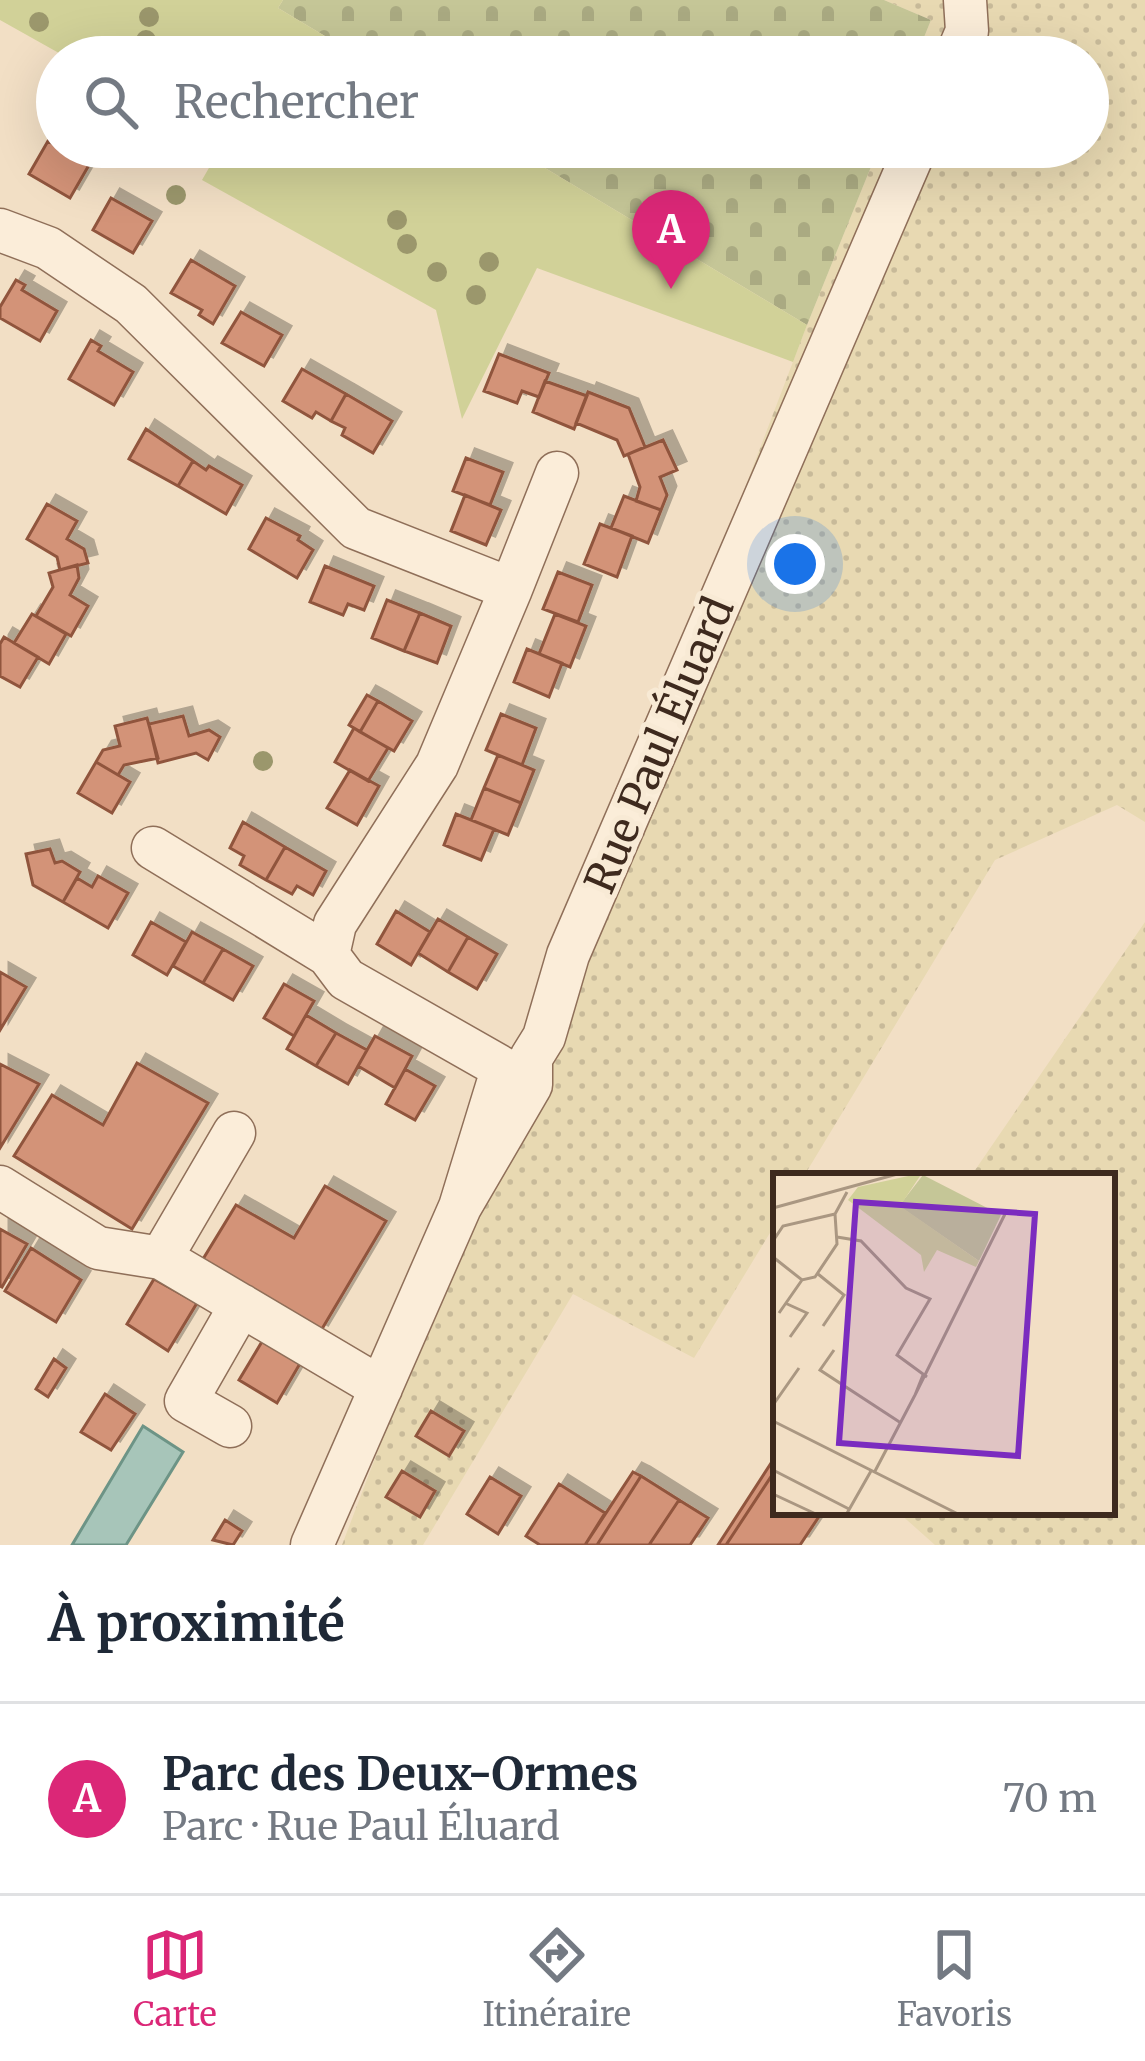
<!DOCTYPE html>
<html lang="fr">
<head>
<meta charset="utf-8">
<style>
  :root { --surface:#fff; --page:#f6f6f7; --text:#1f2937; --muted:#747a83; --line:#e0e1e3; --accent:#db2777 }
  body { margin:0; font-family:Merriweather,serif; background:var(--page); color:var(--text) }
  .you { position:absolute; left:795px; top:564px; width:42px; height:42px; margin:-30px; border:9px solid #fff; border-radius:50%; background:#1a73e8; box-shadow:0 0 0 18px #1a73e833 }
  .badge { display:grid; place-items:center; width:78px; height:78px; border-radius:50%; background:var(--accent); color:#fff; font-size:39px; font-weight:700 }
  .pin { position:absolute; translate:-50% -99px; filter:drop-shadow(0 3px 6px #0008) }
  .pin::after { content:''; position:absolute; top:63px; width:42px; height:36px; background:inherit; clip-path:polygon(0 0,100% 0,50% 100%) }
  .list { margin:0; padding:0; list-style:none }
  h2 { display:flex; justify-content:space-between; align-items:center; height:156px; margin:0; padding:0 48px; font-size:51px }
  h2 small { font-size:39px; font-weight:400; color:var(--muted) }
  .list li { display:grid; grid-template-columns:78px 1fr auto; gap:36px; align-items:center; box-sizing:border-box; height:192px; padding:0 48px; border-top:3px solid var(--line) }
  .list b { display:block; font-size:45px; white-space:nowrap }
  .list p { margin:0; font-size:39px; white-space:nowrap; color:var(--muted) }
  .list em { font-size:39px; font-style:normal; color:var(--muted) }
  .icon { flex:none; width:66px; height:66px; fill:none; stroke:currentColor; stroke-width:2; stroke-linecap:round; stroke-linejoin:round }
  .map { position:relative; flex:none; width:1145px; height:1545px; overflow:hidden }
  .search { position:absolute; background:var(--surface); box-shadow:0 12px 48px #0002; left:36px; right:36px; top:36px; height:132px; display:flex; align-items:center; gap:30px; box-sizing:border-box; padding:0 42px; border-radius:66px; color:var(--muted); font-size:45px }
  .sheet { height:348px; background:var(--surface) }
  nav { display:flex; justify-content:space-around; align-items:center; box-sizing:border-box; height:168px; border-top:3px solid var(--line); background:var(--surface); font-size:33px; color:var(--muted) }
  nav a { display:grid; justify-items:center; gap:6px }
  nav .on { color:var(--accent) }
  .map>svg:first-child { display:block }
  .farmland { fill:url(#farmland-dots) }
  .cemetery { fill:url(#cemetery-stones) }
  .green { fill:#d1d198 }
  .water { fill:#a7c5b9; stroke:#6d9486; stroke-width:3 }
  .building { fill:#d39378; stroke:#90543d; stroke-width:3; filter:url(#shadow) }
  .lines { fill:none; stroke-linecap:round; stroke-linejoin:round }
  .minor-casing { stroke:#8f6f59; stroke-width:45 }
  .minor { stroke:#fbedd9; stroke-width:42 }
  .tree { fill:#9b976c }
  .labels { text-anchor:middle; stroke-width:10; stroke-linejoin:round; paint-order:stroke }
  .street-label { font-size:42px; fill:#3e2a1e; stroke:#f8ead5 }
  .inset-road { fill:none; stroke:#aa9782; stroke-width:3 }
  .view { fill:#7b2cbf; fill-opacity:0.15; stroke:#7b2cbf; stroke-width:6 }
  .inset-edge { fill:none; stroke:#3e2a1e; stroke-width:6 }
</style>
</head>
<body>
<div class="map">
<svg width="1145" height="1545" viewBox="0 0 1145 1545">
  <defs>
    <pattern id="farmland-dots" width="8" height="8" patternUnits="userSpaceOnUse" patternTransform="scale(3)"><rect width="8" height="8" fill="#e8d9b2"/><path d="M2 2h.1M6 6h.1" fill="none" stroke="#c8ba99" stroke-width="1.8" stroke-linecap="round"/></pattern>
    <pattern id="cemetery-stones" width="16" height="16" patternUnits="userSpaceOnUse" patternTransform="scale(3)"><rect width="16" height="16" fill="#c5c697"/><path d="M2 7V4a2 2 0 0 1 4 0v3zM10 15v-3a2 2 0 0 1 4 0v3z" fill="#aaaa82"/></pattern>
    <filter id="shadow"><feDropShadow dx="9" dy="-9" stdDeviation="0" flood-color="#0004"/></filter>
  </defs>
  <rect width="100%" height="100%" fill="#f2dfc5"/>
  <path class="farmland" d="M 884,0 L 1145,0 L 1145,822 L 1117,805 L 995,860 L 804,1176 L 776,1176 L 776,1223 L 694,1358 L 573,1294 L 423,1545 L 342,1545 L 807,325 L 879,147 L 1088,147 L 1088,57 L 916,57 L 931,20 Z
    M 1145,922 L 1145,1545 L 935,1545 L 898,1512 L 1112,1512 L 1112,1176 L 971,1176 Z"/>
  <path class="cemetery" d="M 283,0 L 884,0 L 931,20 L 916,57 L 360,57 L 278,8 Z
    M 510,147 L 879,147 L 807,325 Z"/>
  <path class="green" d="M 0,0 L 283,0 L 278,8 L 360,57 L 66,57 L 0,20 Z
    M 221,147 L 510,147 L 807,325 L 793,362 L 537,268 L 462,419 L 436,310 L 202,180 Z"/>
  <path class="water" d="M 143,1426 L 183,1452 L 126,1545 L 72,1545 Z"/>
  <path class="building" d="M 48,141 L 89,165 L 70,198 L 29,174 Z
    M 111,198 L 152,221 L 133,253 L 93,230 Z
    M 191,260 L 235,286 L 213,324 L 199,315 L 202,310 L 171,293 Z
    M 16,280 L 25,285 L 22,290 L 57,311 L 40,341 L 0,318 L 0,307 Z
    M 241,312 L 282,335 L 264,366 L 222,343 Z
    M 91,340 L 101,346 L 98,351 L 133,372 L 114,405 L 69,379 Z
    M 499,354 L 549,373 L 539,397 L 522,391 L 517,403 L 484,391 Z
    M 302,369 L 346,394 L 331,421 L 316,412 L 312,418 L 283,401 Z
    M 545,381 L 587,396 L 574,429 L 533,412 Z
    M 588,392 L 629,408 L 645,447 L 624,456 L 617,440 L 576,423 Z
    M 346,394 L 392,421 L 373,453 L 342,435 L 345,428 L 331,421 Z
    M 146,429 L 193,461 L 178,486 L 129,459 Z
    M 663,440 L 677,470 L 660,477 L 667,495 L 661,510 L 636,501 L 640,487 L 628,454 Z
    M 466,458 L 503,472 L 490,505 L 453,491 Z
    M 193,461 L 206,470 L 209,466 L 242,485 L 226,514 L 178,486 Z
    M 465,495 L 501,510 L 486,545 L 451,531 Z
    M 624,496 L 661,510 L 648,543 L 611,528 Z
    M 47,504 L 77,521 L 67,539 L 84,549 L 88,563 L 60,570 L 57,557 L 27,539 Z
    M 266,518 L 300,536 L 298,540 L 313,550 L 297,578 L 249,549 Z
    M 600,524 L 632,536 L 617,577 L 584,564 Z
    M 77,565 L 79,578 L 70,595 L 88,606 L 71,636 L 36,616 L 53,587 L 49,573 Z
    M 325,566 L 374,586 L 364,610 L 348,604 L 343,615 L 310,602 Z
    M 558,572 L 592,585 L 578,622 L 543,609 Z
    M 387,600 L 420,613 L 404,651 L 372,638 Z
    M 420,613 L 451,626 L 437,663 L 404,651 Z
    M 32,614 L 66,634 L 49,664 L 14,643 Z
    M 555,614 L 586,626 L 570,667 L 539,654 Z
    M 4,637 L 38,657 L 20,687 L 0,676 L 0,644 Z
    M 527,649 L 562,663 L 549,697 L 514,682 Z
    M 367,695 L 378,701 L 360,732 L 349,725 Z
    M 378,701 L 412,721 L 394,751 L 360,732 Z
    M 501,714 L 536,728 L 522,765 L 486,750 Z
    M 183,716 L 189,736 L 209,730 L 220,737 L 208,760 L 196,753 L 158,763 L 149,724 Z
    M 147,718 L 158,758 L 124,765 L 118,775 L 96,762 L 103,750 L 120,746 L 115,726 Z
    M 354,728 L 388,748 L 368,781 L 335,762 Z
    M 498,755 L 534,770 L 521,803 L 484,788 Z
    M 96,762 L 130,782 L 112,813 L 78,793 Z
    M 350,770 L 379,786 L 357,825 L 327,808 Z
    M 484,788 L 521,803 L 508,835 L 471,820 Z
    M 456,814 L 494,829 L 481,860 L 444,845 Z
    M 243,822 L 285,847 L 266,880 L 240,865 L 244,856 L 230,848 Z
    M 285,847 L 326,871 L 313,895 L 297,886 L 292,894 L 266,880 Z
    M 50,849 L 55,863 L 62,861 L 80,872 L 63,902 L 33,885 L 26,854 Z
    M 98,876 L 128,893 L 108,928 L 63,902 L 77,878 L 92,887 Z
    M 396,911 L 430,932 L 411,965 L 377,944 Z
    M 438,919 L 468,937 L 448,972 L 418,953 Z
    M 151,922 L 186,942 L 167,975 L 133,955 Z
    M 192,932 L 223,949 L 203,983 L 173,966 Z
    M 468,937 L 497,954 L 477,989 L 448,972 Z
    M 223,949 L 253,966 L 233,1000 L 203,983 Z
    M 0,972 L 26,987 L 0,1030 Z
    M 284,984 L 314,1001 L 294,1036 L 264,1018 Z
    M 306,1015 L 336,1033 L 316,1066 L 287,1049 Z
    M 336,1033 L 367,1050 L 348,1084 L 316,1066 Z
    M 375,1036 L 412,1056 L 395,1088 L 358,1066 Z
    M 137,1063 L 208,1103 L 132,1229 L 14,1156 L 52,1095 L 103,1125 Z
    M 0,1064 L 39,1084 L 0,1148 Z
    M 405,1069 L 435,1086 L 415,1120 L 386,1104 Z
    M 325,1186 L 386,1221 L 319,1334 L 200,1264 L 236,1205 L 294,1238 Z
    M 0,1229 L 27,1244 L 2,1287 L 0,1286 Z
    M 31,1248 L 81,1280 L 56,1322 L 5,1291 Z
    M 154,1279 L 197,1303 L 168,1351 L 127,1324 Z
    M 269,1330 L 305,1355 L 277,1403 L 239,1380 Z
    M 54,1359 L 66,1368 L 48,1397 L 36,1389 Z
    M 105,1394 L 135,1414 L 111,1450 L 81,1432 Z
    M 431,1411 L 464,1431 L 449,1456 L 416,1436 Z
    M 775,1457 L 776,1469 L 726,1545 L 718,1545 Z
    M 776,1469 L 776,1512 L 822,1512 L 800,1545 L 726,1545 Z
    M 402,1471 L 435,1491 L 420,1517 L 386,1497 Z
    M 633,1472 L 641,1476 L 597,1545 L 585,1545 Z
    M 641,1476 L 679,1500 L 649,1545 L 597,1545 Z
    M 490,1477 L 521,1496 L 498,1534 L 467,1514 Z
    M 559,1484 L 605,1513 L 585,1545 L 540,1545 L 526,1536 Z
    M 679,1500 L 708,1518 L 690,1545 L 649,1545 Z
    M 225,1520 L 242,1531 L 233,1545 L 213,1540 Z"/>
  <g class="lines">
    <g class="minor-casing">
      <path id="minor" d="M 956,57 L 967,31 L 965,0
        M 0,230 L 48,248 L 131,304 L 356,528 L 511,589 L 437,765 L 335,924 L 328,955 L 346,979 L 525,1081
        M 511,589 L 557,473
        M 153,848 L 328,955
        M 502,1070 L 460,1207 L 531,1085 L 531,1058 L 544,1037 L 568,955 L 916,147
        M 0,1187 L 98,1248 L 161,1258 L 381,1388
        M 161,1258 L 234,1133
        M 230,1426 L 186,1401 L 241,1305
        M 312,1545 L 460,1207"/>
    </g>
    <use href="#minor" class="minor"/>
  </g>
  <g class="tree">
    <circle cx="149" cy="17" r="10"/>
    <circle cx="39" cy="22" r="10"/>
    <circle cx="146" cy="40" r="10"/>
    <circle cx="176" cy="195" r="10"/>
    <circle cx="397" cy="220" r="10"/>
    <circle cx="407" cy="244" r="10"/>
    <circle cx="489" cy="262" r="10"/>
    <circle cx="437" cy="272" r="10"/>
    <circle cx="476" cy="295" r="10"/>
    <circle cx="263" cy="761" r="10"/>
  </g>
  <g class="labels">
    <g class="street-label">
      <text transform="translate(659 745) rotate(-67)" y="15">Rue Paul Éluard</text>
    </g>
  </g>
  <g transform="translate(773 1173)">
    <rect width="342" height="342" fill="#f2dfc5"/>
    <path d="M 150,2 L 228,42 L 206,88 L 126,33 Z" fill="#c5c697"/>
    <path d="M 149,0 L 127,33 L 206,88 L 203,94 L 164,77 L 151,99 L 148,82 L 75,27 L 85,14 Z" fill="#d1d198"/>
    <path class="inset-road" d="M 0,35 L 128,0M 64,64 L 88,68 L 133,115 L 157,126 L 124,182 L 154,204M 0,68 L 10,53 L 62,41M 0,84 L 29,107 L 42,104 L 64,71 L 62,41 L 74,19M 45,101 L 71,122 L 50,153M 12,130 L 34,140 L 17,164M 6,140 L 29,107M 61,177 L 47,197 L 128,250M 150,202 L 142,222 L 234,37M 0,232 L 26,195M 0,248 L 187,342M 0,297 L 76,336M 101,300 L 142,222M 0,321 L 45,342M 73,342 L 98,298"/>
    <path class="view" d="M 83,29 L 262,41 L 245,283 L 66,270 Z"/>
    <rect width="342" height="342" class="inset-edge"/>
  </g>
</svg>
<div class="you"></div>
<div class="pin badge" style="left:671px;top:289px">A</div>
<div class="search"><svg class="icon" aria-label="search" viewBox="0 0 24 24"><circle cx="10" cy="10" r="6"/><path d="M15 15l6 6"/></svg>Rechercher</div>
</div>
<section class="sheet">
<h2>À proximité<small></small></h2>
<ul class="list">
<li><span class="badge">A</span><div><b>Parc des Deux-Ormes</b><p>Parc · Rue Paul Éluard</p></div><em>70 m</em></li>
</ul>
</section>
<nav>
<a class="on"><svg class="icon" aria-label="map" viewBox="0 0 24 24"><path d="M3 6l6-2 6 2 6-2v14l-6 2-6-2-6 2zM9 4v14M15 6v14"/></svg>Carte</a>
<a><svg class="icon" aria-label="directions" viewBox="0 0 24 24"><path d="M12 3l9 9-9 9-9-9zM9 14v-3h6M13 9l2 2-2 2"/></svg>Itinéraire</a>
<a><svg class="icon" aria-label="saved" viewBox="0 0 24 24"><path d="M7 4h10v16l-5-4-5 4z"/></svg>Favoris</a>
</nav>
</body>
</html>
